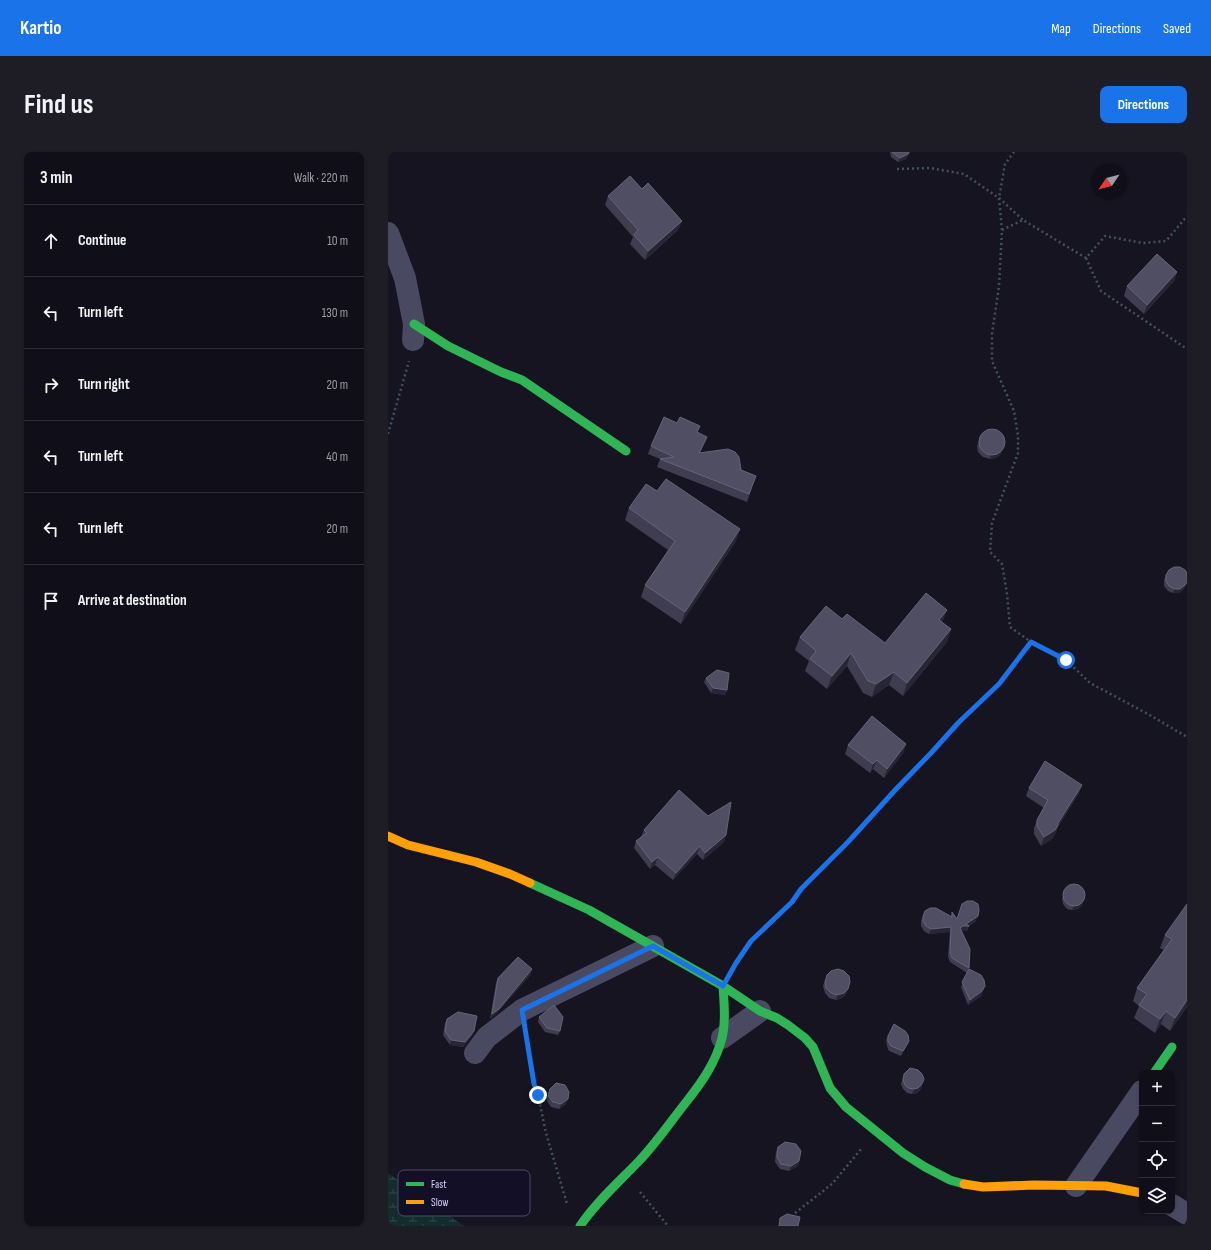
<!DOCTYPE html>
<html lang="en">
<head>
<meta charset="utf-8">
<style>
  :root { --surface:#100f19; --page:#1e1d26; --text:#f1f3f6; --muted:#9c9ca2; --line:#302f38; --accent:#1a73e8 }
  body { margin:0; font-family:"Sofia Sans Condensed",sans-serif; background:var(--page); color:var(--text) }
  .controls { position:absolute; right:12px; bottom:12px; display:grid; overflow:hidden; border-radius:8px; box-shadow:0 1px 3px #0004 }
  .controls button { width:36px; height:36px; display:grid; place-items:center; padding:0; border:0; border-bottom:1px solid var(--line); background:var(--surface); color:var(--text); font:20px sans-serif }
  .compass { position:absolute; left:703px; top:12px; width:36px; height:36px; border-radius:50%; background:var(--surface); box-shadow:0 1px 3px #0004; rotate:235deg }
  .stop { position:absolute; width:12px; height:12px; margin:-9px; border:3px solid #1a73e8; border-radius:50%; background:#fff }
  .stop.end { background:#1a73e8; border-color:#fff; box-shadow:0 1px 4px #0008 }
  .list { margin:0; padding:0; list-style:none }
  h2 { display:flex; justify-content:space-between; align-items:center; height:52px; margin:0; padding:0 16px; font-size:17px }
  h2 small { font-size:13px; font-weight:400; color:var(--muted) }
  .list li { display:grid; grid-template-columns:26px 1fr auto; gap:12px; align-items:center; box-sizing:border-box; height:72px; padding:0 16px; border-top:1px solid var(--line) }
  .list b { display:block; font-size:15px; white-space:nowrap }
  .list em { font-size:13px; font-style:normal; color:var(--muted) }
  .icon { flex:none; width:22px; height:22px; fill:none; stroke:currentColor; stroke-width:2; stroke-linecap:round; stroke-linejoin:round }
  .map { position:relative; flex:none; width:799px; height:1074px; overflow:hidden; border-radius:8px }
  header { display:flex; align-items:center; gap:24px; box-sizing:border-box; height:56px; padding:0 20px; background:var(--accent); color:#fff }
  header strong { font-size:19px }
  nav { display:flex; gap:22px; margin-inline-start:auto; font-size:14px }
  .intro { display:flex; align-items:center; justify-content:space-between; box-sizing:border-box; height:96px; padding:0 24px }
  h1 { margin:0; font-size:28px }
  .button { padding:10px 18px; border-radius:8px; background:var(--accent); color:#fff; font-size:14px; font-weight:700 }
  main { display:flex; gap:24px; padding:0 24px }
  aside { flex:1; background:var(--surface); border-radius:8px; box-shadow:0 1px 3px #0004 }
  .map>svg:first-child { display:block }
  .wetland { fill:url(#wetland-marsh) }
  .lines { fill:none; stroke-linecap:round; stroke-linejoin:round }
  .path { stroke:#44505f; stroke-width:2.5; stroke-dasharray:2 3; stroke-linecap:butt }
  .street { stroke:#4a4962; stroke-width:22 }
  .fast { stroke:#30b455; stroke-width:9 }
  .slow { stroke:#ff9f0a; stroke-width:9 }
  .wall { fill:#403d50 }
  .shaded-wall { fill:#282635 }
  .building { fill:#504e63; stroke:#66637b }
  .route { stroke:#1a73e8; stroke-width:5 }
  .key { fill:#130f26; stroke:#4e4a67; stroke-width:1 }
  .key-label { font-size:11px; fill:#d9d4ff }
</style>
</head>
<body>
<header>
<strong>Kartio</strong>
<nav><a>Map</a><a>Directions</a><a>Saved</a></nav>
</header>
<div class="intro"><h1>Find us</h1><a class="button">Directions</a></div>
<main>
<aside>
<h2>3 min<small>Walk · 220 m</small></h2>
<ul class="list">
<li><svg class="icon" aria-label="ahead" viewBox="0 0 24 24"><path d="M12 20V5M6 11l6-6 6 6"/></svg><div><b>Continue</b></div><em>10 m</em></li>
<li><svg class="icon" aria-label="left" viewBox="0 0 24 24"><path d="M17 20v-9H6M10 6l-5 5 5 5"/></svg><div><b>Turn left</b></div><em>130 m</em></li>
<li><svg class="icon" aria-label="right" viewBox="0 0 24 24"><path d="M7 20v-9h11M14 6l5 5-5 5"/></svg><div><b>Turn right</b></div><em>20 m</em></li>
<li><svg class="icon" aria-label="left" viewBox="0 0 24 24"><path d="M17 20v-9H6M10 6l-5 5 5 5"/></svg><div><b>Turn left</b></div><em>40 m</em></li>
<li><svg class="icon" aria-label="left" viewBox="0 0 24 24"><path d="M17 20v-9H6M10 6l-5 5 5 5"/></svg><div><b>Turn left</b></div><em>20 m</em></li>
<li><svg class="icon" aria-label="arrive" viewBox="0 0 24 24"><path d="M6 21V4h12l-3 4 3 4H6"/></svg><div><b>Arrive at destination</b></div></li>
</ul>
</aside>
<div class="map">
<svg width="799" height="1074" viewBox="0 0 799 1074">
  <defs>
    <pattern id="wetland-marsh" width="20" height="14" patternUnits="userSpaceOnUse"><rect width="20" height="14" fill="#132c2d"/><path d="M1 5h8M5 5V1M11 12h8M15 12V8" fill="none" stroke="#354a4c"/></pattern>
  </defs>
  <rect width="100%" height="100%" fill="#161421"/>
  <path class="wetland" d="M 0,1021 L 76,1074 L 0,1074 Z"/>
  <g class="lines">
    <path class="path" d="M 509,17 L 542,16 L 576,22 L 611,46 L 635,68
      M 614,78 L 635,68 L 698,106 L 717,84 L 755,91 L 778,89 L 799,64
      M 698,106 L 713,139 L 799,197
      M 0,282 L 21,209
      M 643,490 L 678,508 L 702,531 L 760,562 L 799,585
      M 346,815 L 363,789 L 404,750 L 413,737 L 460,690 L 509,636 L 543,601 L 571,570 L 611,532 L 643,490 L 622,475 L 619,442 L 614,412 L 602,400 L 604,371 L 630,301 L 630,284 L 626,259 L 604,209 L 604,182 L 611,134 L 614,78 L 611,46 L 617,12 L 626,0
      M 138,884 L 146,932 L 150,943 L 158,981 L 179,1052
      M 252,1040 L 280,1074
      M 404,1065 L 407,1061 L 444,1032 L 474,996"/>
    <path class="street" d="M 0,81 L 17,126 L 26,172 L 25,188
      M 334,886 L 372,859
      M 87,901 L 99,885 L 134,858 L 265,794
      M 688,1034 L 754,939
      M 784,1053 L 799,1062"/>
    <path class="fast" d="M 26,172 L 60,194 L 113,220 L 134,228 L 238,299
      M 142,731 L 201,758 L 335,834 L 372,859 L 389,866 L 400,873 L 417,886 L 425,895 L 442,936 L 458,955 L 515,1001 L 537,1015 L 562,1028 L 576,1032
      M 766,921 L 784,895
      M 192,1074 C 209,1049 231,1030 251,1009 C 269,990 283,969 299,949 C 314,930 328,910 334,886 C 338,869 336,851 335,834"/>
    <path class="slow" d="M 0,684 L 20,693 L 88,710 L 122,722 L 142,731
      M 576,1032 L 595,1035 L 646,1033 L 718,1034 L 754,1041"/>
  </g>
  <path class="wall" d="M 502,0 L 522,0 L 518,7 L 510,10 L 503,5 Z
    M 254,37 L 294,69 L 290,78 L 257,108 L 242,92 L 245,85 L 217,53 L 220,44 Z
    M 789,120 L 786,129 L 756,162 L 736,144 L 739,134 Z
    M 289,271 L 312,274 L 309,281 L 319,285 L 312,301 L 368,324 L 359,350 L 269,315 L 272,307 L 260,302 L 263,294 Z
    M 593,282 L 613,302 L 608,306 L 602,307 L 595,305 L 590,300 L 589,294 Z
    M 269,339 L 348,389 L 293,472 L 253,445 L 257,433 L 280,398 L 237,368 L 241,356 Z
    M 778,423 L 798,433 L 795,438 L 791,441 L 785,441 L 780,439 L 776,434 L 776,428 Z
    M 559,458 L 554,470 L 563,477 L 559,490 L 515,544 L 501,533 L 484,545 L 475,541 L 459,514 L 439,537 L 417,519 L 421,509 L 407,498 L 412,485 L 454,467 L 497,491 Z
    M 318,526 L 339,538 L 337,543 L 323,541 L 316,530 Z
    M 518,592 L 515,601 L 496,626 L 485,617 L 482,621 L 457,602 L 460,593 Z
    M 694,633 L 691,641 L 670,675 L 667,682 L 664,687 L 653,694 L 646,682 L 646,676 L 649,668 L 656,656 L 638,644 L 641,636 Z
    M 256,678 L 338,683 L 336,690 L 315,708 L 309,702 L 285,728 L 267,713 L 262,717 L 246,696 L 248,689 L 253,685 Z
    M 677,737 L 694,753 L 690,757 L 684,758 L 679,757 L 675,752 L 674,747 Z
    M 799,752 L 799,855 L 782,879 L 773,872 L 767,881 L 746,866 L 751,854 L 745,849 L 749,836 L 776,798 L 772,796 L 777,783 Z
    M 564,760 L 569,767 L 588,769 L 581,774 L 579,779 L 573,779 L 581,816 L 579,821 L 595,838 L 593,844 L 580,853 L 573,835 L 579,821 L 562,810 L 560,805 L 562,780 L 541,782 L 536,779 L 533,774 L 533,769 L 535,764 L 563,764 Z
    M 143,822 L 109,861 L 102,867 L 108,831 L 110,826 Z
    M 439,823 L 459,841 L 454,846 L 448,848 L 441,846 L 437,841 L 435,834 Z
    M 151,865 L 172,879 L 170,883 L 157,880 L 150,870 Z
    M 59,867 L 86,879 L 84,884 L 75,895 L 62,893 L 55,883 L 57,871 Z
    M 500,884 L 521,889 L 519,893 L 513,904 L 501,899 L 499,894 L 498,888 Z
    M 516,922 L 534,932 L 533,937 L 529,941 L 524,942 L 519,941 L 515,937 L 513,932 Z
    M 162,937 L 178,952 L 171,957 L 163,955 L 159,949 L 160,941 Z
    M 390,995 L 411,1009 L 410,1014 L 401,1019 L 392,1017 L 387,1010 L 388,1000 Z"/>
  <path class="shaded-wall" d="M 521,0 L 522,0 L 518,7 L 510,10 L 512,6 Z
    M 294,69 L 290,78 L 257,108 L 260,99 Z
    M 789,120 L 786,129 L 756,162 L 759,153 Z
    M 615,297 L 613,302 L 608,306 L 602,307 L 603,303 Z
    M 352,377 L 348,389 L 293,472 L 297,460 Z
    M 799,430 L 798,433 L 795,438 L 791,441 L 785,441 L 786,437 Z
    M 559,458 L 554,471 L 551,468 Z
    M 563,477 L 559,490 L 515,544 L 519,531 Z
    M 463,501 L 459,514 L 439,537 L 444,524 Z
    M 506,520 L 501,533 L 484,545 L 488,532 Z
    M 325,536 L 339,538 L 337,543 L 323,541 Z
    M 518,592 L 515,601 L 496,626 L 499,617 Z
    M 489,608 L 485,617 L 482,621 L 485,612 Z
    M 694,633 L 691,641 L 670,675 L 667,682 L 664,687 L 653,694 L 656,685 Z
    M 338,683 L 336,690 L 315,708 L 317,701 Z
    M 312,694 L 309,702 L 285,728 L 288,721 Z
    M 270,705 L 267,713 L 262,717 L 264,710 Z
    M 696,749 L 694,753 L 690,757 L 684,758 L 686,754 Z
    M 590,764 L 588,769 L 580,774 L 579,779 L 573,779 L 572,776 Z
    M 563,775 L 562,780 L 541,782 L 543,777 Z
    M 144,817 L 143,822 L 109,861 L 102,867 L 104,862 Z
    M 597,834 L 593,844 L 580,853 L 582,848 Z
    M 460,837 L 459,841 L 454,846 L 448,848 L 449,843 Z
    M 799,848 L 799,855 L 782,879 L 787,866 Z
    M 778,859 L 773,872 L 767,881 L 772,867 Z
    M 86,879 L 84,884 L 75,895 L 62,893 L 63,888 Z
    M 521,889 L 519,893 L 513,904 L 515,899 Z
    M 534,932 L 533,937 L 529,941 L 524,942 L 526,937 Z
    M 180,947 L 178,952 L 171,957 L 173,952 Z
    M 411,1009 L 410,1014 L 401,1019 L 403,1014 Z"/>
  <path class="building" d="M 504,0 L 521,0 L 520,2 L 512,6 Z
    M 242,24 L 254,37 L 260,31 L 294,69 L 260,99 L 246,83 L 250,78 L 220,44 Z
    M 769,102 L 789,120 L 759,153 L 739,134 Z
    M 276,265 L 289,271 L 292,265 L 312,274 L 309,280 L 319,285 L 311,301 L 340,297 L 347,300 L 351,305 L 353,318 L 368,324 L 361,342 L 272,307 L 286,305 L 263,294 Z
    M591 290a13 13 0 1 1 26 0a13 13 0 1 1-26 0Z
    M 278,327 L 352,377 L 297,460 L 257,433 L 287,389 L 241,356 L 258,332 L 269,339 Z
    M 786,415 L 792,415 L 797,418 L 799,421 L 799,430 L 797,433 L 792,437 L 786,437 L 781,434 L 778,429 L 778,423 L 781,418 Z
    M 538,441 L 559,458 L 551,468 L 563,477 L 519,531 L 506,520 L 488,532 L 480,529 L 463,501 L 444,524 L 422,507 L 428,499 L 412,485 L 438,454 L 454,467 L 459,462 L 497,491 Z
    M 329,518 L 341,521 L 339,538 L 325,536 L 318,526 Z
    M 484,564 L 518,592 L 499,617 L 489,608 L 485,612 L 460,593 Z
    M 657,609 L 694,633 L 670,671 L 670,673 L 667,678 L 656,685 L 649,674 L 649,668 L 660,648 L 641,636 Z
    M 291,638 L 320,664 L 343,650 L 338,683 L 317,701 L 312,694 L 288,721 L 270,705 L 264,710 L 248,689 L 259,681 L 256,678 Z
    M675 743a11 11 0 1 1 22 0a11 11 0 1 1-22 0Z
    M 579,749 L 585,749 L 590,752 L 591,758 L 590,764 L 578,772 L 581,774 L 575,774 L 572,776 L 582,797 L 581,816 L 564,806 L 562,801 L 563,775 L 543,777 L 538,774 L 535,769 L 535,764 L 537,759 L 542,756 L 548,756 L 564,765 L 564,760 L 569,767 L 574,752 Z
    M 799,752 L 799,848 L 787,866 L 778,859 L 772,867 L 751,853 L 759,842 L 749,836 L 784,787 L 777,783 Z
    M 130,805 L 144,817 L 111,857 L 104,862 L 110,826 Z
    M 450,817 L 456,819 L 461,824 L 462,830 L 460,837 L 456,841 L 449,843 L 443,841 L 438,836 L 437,830 L 439,823 L 443,819 Z
    M 581,817 L 593,823 L 596,828 L 597,834 L 594,839 L 582,848 L 574,830 Z
    M 166,853 L 175,865 L 172,879 L 159,876 L 151,865 Z
    M 70,860 L 89,864 L 86,879 L 77,890 L 63,888 L 57,879 L 59,867 Z
    M 506,872 L 517,879 L 520,883 L 521,889 L 515,899 L 503,894 L 500,889 L 500,884 Z
    M 522,916 L 530,918 L 534,922 L 536,927 L 534,932 L 530,936 L 526,937 L 520,936 L 517,933 L 515,928 L 516,922 Z
    M 168,931 L 177,933 L 181,940 L 180,947 L 173,952 L 165,950 L 160,944 L 162,937 Z
    M 397,990 L 408,992 L 413,999 L 411,1009 L 403,1014 L 393,1012 L 389,1005 L 390,995 Z
    M 399,1062 L 412,1065 L 410,1074 L 391,1074 L 392,1066 Z"/>
  <g class="lines">
    <path class="route" d="M 150,943 L 146,932 L 134,858 L 265,794 L 335,834 L 348,811 L 363,789 L 404,750 L 413,737 L 460,690 L 509,636 L 543,601 L 571,570 L 611,532 L 643,490 L 678,508"/>
  </g>
  <rect x="10" y="1018" width="132" height="46" rx="6" class="key"/>
  <rect x="18" y="1030" width="18" height="4" fill="#30b455"/>
  <rect x="18" y="1048" width="18" height="4" fill="#ff9f0a"/>
  <g class="key-label">
    <text x="43" y="1036">Fast</text>
    <text x="43" y="1054">Slow</text>
  </g>
</svg>
<div class="controls">
<button>+</button>
<button>−</button>
<button><svg class="icon" aria-label="locate" viewBox="0 0 24 24"><circle cx="12" cy="12" r="6"/><path d="M12 2v4M12 18v4M2 12h4M18 12h4"/></svg></button>
<button><svg class="icon" aria-label="layers" viewBox="0 0 24 24"><path d="M12 4l9 5-9 5-9-5zM3 14l9 5 9-5"/></svg></button>
</div>
<svg class="compass" viewBox="-18 -18 36 36"><path d="M0-13l5 13h-10z" fill="#e53935"/><path d="M0 13l5-13h-10z" fill="#9c9ca2"/></svg>
<div class="stop" style="left:678px;top:508px"></div>
<div class="stop end" style="left:150px;top:943px"></div>
</div>
</main>
</body>
</html>
